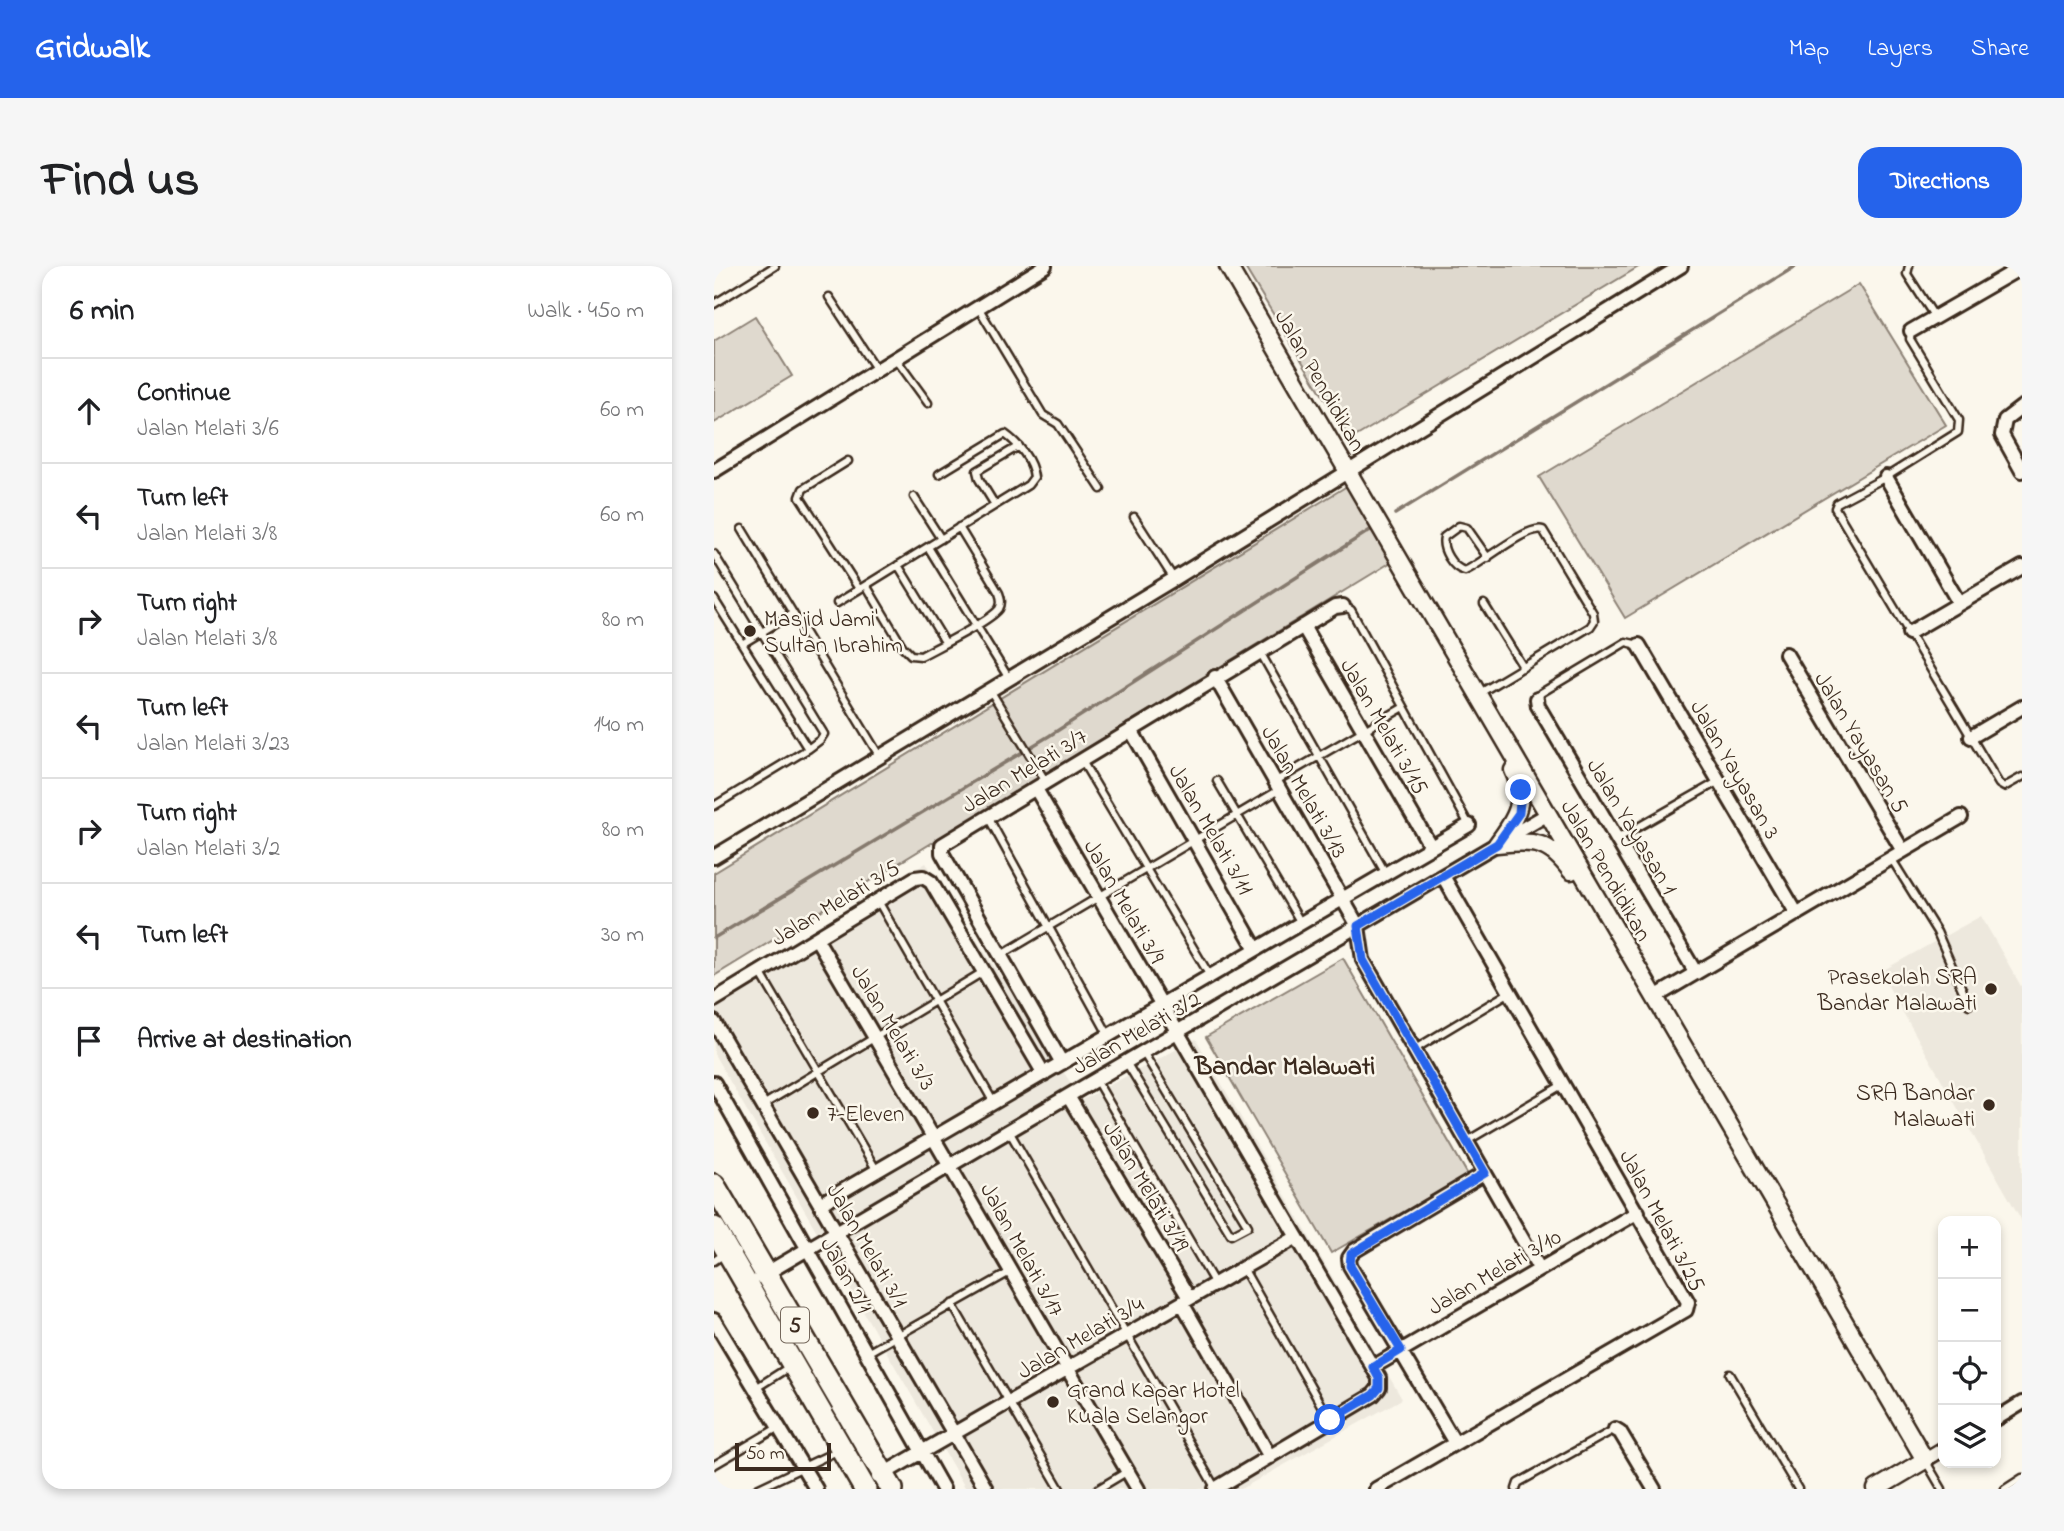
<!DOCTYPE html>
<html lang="en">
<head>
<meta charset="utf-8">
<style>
  :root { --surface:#fff; --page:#f6f6f6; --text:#202124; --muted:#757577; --line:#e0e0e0; --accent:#2563eb }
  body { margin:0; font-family:"Indie Flower",sans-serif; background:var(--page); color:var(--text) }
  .controls { position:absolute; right:21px; bottom:21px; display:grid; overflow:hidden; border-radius:14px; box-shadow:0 4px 10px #0003 }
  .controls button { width:63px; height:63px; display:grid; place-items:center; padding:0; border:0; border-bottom:2px solid var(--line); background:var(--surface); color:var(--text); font:35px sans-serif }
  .scale { position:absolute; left:21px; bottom:18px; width:96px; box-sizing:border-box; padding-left:7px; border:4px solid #3b2a1e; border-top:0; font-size:19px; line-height:24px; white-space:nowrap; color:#3b2a1e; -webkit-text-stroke:5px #fbf7ec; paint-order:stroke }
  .stop { position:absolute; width:21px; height:21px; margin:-16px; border:5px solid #2563eb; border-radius:50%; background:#fff }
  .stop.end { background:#2563eb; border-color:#fff; box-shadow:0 2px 7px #0008 }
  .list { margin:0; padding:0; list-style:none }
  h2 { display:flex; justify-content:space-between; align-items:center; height:91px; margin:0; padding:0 28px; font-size:30px }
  h2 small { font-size:23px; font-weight:400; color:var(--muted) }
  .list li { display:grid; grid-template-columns:46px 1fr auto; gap:21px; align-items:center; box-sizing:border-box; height:105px; padding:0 28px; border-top:2px solid var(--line) }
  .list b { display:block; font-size:26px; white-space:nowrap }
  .list p { margin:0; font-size:23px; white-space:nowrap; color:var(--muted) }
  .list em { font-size:23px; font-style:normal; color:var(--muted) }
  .icon { flex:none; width:38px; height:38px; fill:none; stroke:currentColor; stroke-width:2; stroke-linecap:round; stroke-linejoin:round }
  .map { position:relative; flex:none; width:1308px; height:1223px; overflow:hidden; border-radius:21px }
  header { display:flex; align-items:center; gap:42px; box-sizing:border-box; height:98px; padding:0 35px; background:var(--accent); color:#fff }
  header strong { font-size:33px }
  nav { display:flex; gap:38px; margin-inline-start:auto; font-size:24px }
  .intro { display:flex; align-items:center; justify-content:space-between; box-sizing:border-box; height:168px; padding:0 42px }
  h1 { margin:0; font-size:49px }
  .button { padding:18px 32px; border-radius:21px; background:var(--accent); color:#fff; font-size:24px; font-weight:700 }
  main { display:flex; gap:42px; padding:0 42px }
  aside { flex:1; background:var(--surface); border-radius:21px; box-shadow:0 4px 10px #0003 }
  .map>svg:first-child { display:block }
  .built { fill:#ede8dd }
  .green { fill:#dfd9ce; stroke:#8d8276; stroke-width:2 }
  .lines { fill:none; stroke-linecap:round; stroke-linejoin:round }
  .stream { stroke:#85796d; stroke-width:3.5 }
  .service-casing { stroke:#3b2a1e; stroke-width:11 }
  .minor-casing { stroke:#3b2a1e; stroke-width:18 }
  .tertiary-casing { stroke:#3b2a1e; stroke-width:21 }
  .trunk-casing { stroke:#3b2a1e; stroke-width:26 }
  .service { stroke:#fbf7ec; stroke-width:6 }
  .minor { stroke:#fbf7ec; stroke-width:12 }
  .tertiary { stroke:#fbf7ec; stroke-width:16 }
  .trunk { stroke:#fbf7ec; stroke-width:21 }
  .route { stroke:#2563eb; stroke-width:9 }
  .poi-dot { fill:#3b2a1e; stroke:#fbf7ec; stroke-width:2.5 }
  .labels { text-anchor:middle; stroke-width:5; stroke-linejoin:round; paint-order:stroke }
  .shield { fill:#fbf7ec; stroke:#75685c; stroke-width:2 }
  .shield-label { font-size:21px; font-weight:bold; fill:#3b2a1e }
  .street-label { font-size:23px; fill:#3b2a1e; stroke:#fbf7ec }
  .poi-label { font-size:23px; fill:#3b2a1e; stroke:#fbf7ec; text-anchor:start }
  .quarter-label { font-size:26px; font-weight:bold; fill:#3b2a1e; stroke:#fbf7ec }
</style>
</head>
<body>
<header>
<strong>Gridwalk</strong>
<nav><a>Map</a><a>Layers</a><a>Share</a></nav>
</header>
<div class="intro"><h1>Find us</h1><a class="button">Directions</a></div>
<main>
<aside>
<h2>6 min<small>Walk · 450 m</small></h2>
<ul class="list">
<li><svg class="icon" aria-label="ahead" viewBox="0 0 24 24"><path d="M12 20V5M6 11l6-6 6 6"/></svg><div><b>Continue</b><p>Jalan Melati 3/6</p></div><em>60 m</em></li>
<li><svg class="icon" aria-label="left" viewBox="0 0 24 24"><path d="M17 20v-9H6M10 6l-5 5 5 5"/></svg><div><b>Turn left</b><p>Jalan Melati 3/8</p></div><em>60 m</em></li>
<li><svg class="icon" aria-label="right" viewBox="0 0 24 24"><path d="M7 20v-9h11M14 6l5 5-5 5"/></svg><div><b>Turn right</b><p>Jalan Melati 3/8</p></div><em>80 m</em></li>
<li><svg class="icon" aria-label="left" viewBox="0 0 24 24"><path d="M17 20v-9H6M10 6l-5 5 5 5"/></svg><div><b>Turn left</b><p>Jalan Melati 3/23</p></div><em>140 m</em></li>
<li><svg class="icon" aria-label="right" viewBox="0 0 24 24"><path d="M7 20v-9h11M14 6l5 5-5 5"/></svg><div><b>Turn right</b><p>Jalan Melati 3/2</p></div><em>80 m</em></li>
<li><svg class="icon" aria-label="left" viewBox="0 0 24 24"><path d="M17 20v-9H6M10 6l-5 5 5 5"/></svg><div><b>Turn left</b></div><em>30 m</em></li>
<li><svg class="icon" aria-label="arrive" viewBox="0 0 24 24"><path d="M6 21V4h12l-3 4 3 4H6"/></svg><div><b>Arrive at destination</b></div></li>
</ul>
</aside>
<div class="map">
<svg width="1308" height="1223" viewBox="0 0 1308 1223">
  <rect width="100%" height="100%" fill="#fbf7ec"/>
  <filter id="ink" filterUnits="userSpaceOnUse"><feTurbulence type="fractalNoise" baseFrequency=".0143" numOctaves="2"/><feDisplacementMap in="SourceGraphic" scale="14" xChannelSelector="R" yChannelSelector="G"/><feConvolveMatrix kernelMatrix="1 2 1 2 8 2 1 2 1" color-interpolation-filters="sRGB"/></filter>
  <g filter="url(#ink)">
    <path class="built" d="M 212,597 L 368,834 L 482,773 L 688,1133 L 527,1223 L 252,1223 L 0,788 L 0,728 Z
      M 1267,650 L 1308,722 L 1308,955 L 1166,706 Z"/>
    <path class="green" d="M 530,0 L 926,0 L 636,174 Z
      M 1145,18 L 1232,159 L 911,352 L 825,211 Z
      M 41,50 L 78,110 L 0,157 L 0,75 Z
      M 633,220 L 679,295 L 0,710 L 0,607 Z
      M 629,692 L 754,909 L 617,987 L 492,771 Z"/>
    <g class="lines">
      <path class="stream" d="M 681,248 L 1082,0
        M 0,672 L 335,470 L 661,261"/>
      <g class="service-casing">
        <path id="service" d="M 1195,0 L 1193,8 L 1220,50
          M 115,31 L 163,104
          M 0,38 L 61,0
          M 264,41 L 329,149 L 344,158 L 387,223
          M 1197,65 L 1196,73 L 1245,154 L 1244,166 L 1172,211 L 1123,237 L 1121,242 L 1285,518 L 1290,521 L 1308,511
          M 182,93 L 214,137
          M 134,195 L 89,223 L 86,231 L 145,323
          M 200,231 L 227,273
          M 281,239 L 265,213 L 263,205 L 305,180
          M 420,251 L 460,313
          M 28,263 L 166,491
          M 214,281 L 294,411
          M 0,288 L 110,468 L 106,474 L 94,483 L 0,540
          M 184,299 L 231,376
          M 152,319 L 189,381 L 197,389 L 207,390 C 223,381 275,356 285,343 C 288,338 287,332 285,327 L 245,261
          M 0,333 L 94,483
          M 123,337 L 314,219 L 320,211 C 318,194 305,178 291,168 L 225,208
          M 770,338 L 809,401
          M 629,340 L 637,344 L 755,559
          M 28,378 L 79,347
          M 546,386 L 672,608
          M 276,424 L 332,516
          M 766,427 L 876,361 L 880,355 L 879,347 L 829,264 C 813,259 769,297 751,305 C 738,302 727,283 730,271 L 745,260 L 753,262 L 774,292
          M 823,433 L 827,427 L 912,376 L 925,379
          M 368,495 L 496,710
          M 503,515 L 587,657
          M 562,515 L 690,441
          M 274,551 L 395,770
          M 903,573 L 1005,515
          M 1177,592 L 1223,666 L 1255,739
          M 164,635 L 280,837
          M 287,689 L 565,524
          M 46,706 L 163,905
          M 701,783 L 796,726
          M 412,796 L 517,969 L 534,960 L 429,786
          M 382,814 L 501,1018
          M 49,839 L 269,706
          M 295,865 L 502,1223
          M 753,875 L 848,819
          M 0,995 L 12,987
          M 529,1002 L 616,1155
          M 238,1038 L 346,1223
          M 153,1087 L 296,1006
          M 1016,1108 L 1084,1223
          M 42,1122 L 75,1101
          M 1211,1194 L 1228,1223
          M 0,1199 L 65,1161
          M 43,1223 L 123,1185
          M 384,1223 L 414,1205
          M 802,1223 L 804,1217 L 901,1163
          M 1291,1223 L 1308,1212"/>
      </g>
      <g class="minor-casing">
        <path id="minor" d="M 1197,65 L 1308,1
          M 1308,141 L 1291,154 L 1288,169 L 1308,205
          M 0,205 L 331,0
          M 1172,211 L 1245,337
          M 589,360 L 717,581
          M 1195,367 L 1308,301
          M 925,379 L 1083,648
          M 1072,388 L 1189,585
          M 501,411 L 644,660 L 649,694 L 825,1002
          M 823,433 L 824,440 L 982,707
          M 417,464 L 542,683
          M 1257,471 L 1308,441
          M 322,523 L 665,1112 L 665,1122 L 659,1129 L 501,1223
          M 0,591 L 460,313 L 967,0
          M 102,672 C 211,855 316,1040 424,1223
          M 941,731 L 1247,551
          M 0,734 L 201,612 L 209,611 L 217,616 L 330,808
          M 0,756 L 272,1223
          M 348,797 L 228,587 L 228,579 L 621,341 L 629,340
          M 0,817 L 229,1223
          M 354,830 L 475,1032
          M 106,938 L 755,559
          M 46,1011 L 834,548
          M 468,1037 L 556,1191
          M 0,1054 L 102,1223
          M 659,1101 L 924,946
          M 1282,1153 L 1308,1137
          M 901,1163 L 906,1166 L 940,1223
          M 741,1177 L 636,1000 L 635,992 L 640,985 L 771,907
          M 1211,1194 L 1229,1183
          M 164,1211 L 583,971
          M 662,1223 L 972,1044 L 974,1036 L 729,610"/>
      </g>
      <g class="tertiary-casing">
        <path id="tertiary" d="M 514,0 L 1211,1194 L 1162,1223
          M 783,578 C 821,575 834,574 857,605
          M 783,578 C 802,553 814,534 799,504"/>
      </g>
      <g class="trunk-casing">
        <path id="trunk" d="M 0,919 L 178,1223
          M 0,962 L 151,1223"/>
      </g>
      <use href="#service" class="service"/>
      <use href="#minor" class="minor"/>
      <use href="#tertiary" class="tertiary"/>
      <use href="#trunk" class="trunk"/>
    </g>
  </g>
  <g class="lines" filter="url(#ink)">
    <path class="route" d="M 616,1154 L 659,1129 L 665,1122 L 665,1112 L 659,1101 L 687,1084 L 636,1000 L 637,988 L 771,907 L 649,694 L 644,660 L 783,578 L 805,547 L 807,524"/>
  </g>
  <g class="poi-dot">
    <circle cx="36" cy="365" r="7"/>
    <circle cx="1277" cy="723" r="7"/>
    <circle cx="1275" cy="839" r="7"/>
    <circle cx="99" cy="847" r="7"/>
    <circle cx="339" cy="1136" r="7"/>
  </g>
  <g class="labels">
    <rect class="shield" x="67" y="1041.5" width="28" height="35" rx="5"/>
    <g class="shield-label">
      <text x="81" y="1066">5</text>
    </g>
    <g class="street-label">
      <text transform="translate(607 114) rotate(60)" y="8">Jalan Pendidikan</text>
      <text transform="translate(671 460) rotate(60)" y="8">Jalan Melati 3/15</text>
      <text transform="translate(1148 476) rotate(59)" y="8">Jalan Yayasan 5</text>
      <text transform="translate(1022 503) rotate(60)" y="8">Jalan Yayasan 3</text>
      <text transform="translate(310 504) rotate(-31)" y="8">Jalan Melati 3/7</text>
      <text transform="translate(591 525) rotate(60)" y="8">Jalan Melati 3/13</text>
      <text transform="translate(919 560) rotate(59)" y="8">Jalan Yayasan 1</text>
      <text transform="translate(498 563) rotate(60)" y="8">Jalan Melati 3/11</text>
      <text transform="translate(893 604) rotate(60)" y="8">Jalan Pendidikan</text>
      <text transform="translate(411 635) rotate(60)" y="8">Jalan Melati 3/9</text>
      <text transform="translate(121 636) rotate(-31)" y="8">Jalan Melati 3/5</text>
      <text transform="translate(180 761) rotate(59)" y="8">Jalan Melati 3/3</text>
      <text transform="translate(422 766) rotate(-30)" y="8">Jalan Melati 3/2</text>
      <text transform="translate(433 920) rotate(59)" y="8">Jalan Melati 3/19</text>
      <text transform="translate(949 954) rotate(62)" y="8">Jalan Melati 3/25</text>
      <text transform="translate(154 979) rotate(60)" y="8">Jalan Melati 3/1</text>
      <text transform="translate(309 983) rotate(61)" y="8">Jalan Melati 3/17</text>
      <text transform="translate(780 1005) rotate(-30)" y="8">Jalan Melati 3/10</text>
      <text transform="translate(133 1009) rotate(61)" y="8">Jalan 2/1</text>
      <text transform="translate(366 1071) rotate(-30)" y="8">Jalan Melati 3/4</text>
    </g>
    <g class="poi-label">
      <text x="50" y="360">Masjid Jami'<tspan x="50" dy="26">Sultan Ibrahim</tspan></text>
      <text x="1263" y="718" text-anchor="end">Prasekolah SRA<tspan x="1263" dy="26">Bandar Malawati</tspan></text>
      <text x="1261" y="834" text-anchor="end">SRA Bandar<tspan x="1261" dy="26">Malawati</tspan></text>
      <text x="113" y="855">7-Eleven</text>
      <text x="353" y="1131">Grand Kapar Hotel<tspan x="353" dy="26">Kuala Selangor</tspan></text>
    </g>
    <g class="quarter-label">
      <text x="571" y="808">Bandar Malawati</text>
    </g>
  </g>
</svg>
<div class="controls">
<button>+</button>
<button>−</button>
<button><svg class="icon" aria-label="locate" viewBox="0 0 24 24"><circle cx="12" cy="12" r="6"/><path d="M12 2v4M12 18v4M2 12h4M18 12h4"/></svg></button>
<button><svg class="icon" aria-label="layers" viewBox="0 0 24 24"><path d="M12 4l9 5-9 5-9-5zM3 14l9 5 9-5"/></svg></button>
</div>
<div class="scale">50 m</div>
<div class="stop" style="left:616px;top:1154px"></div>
<div class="stop end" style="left:807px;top:524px"></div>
</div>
</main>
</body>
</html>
